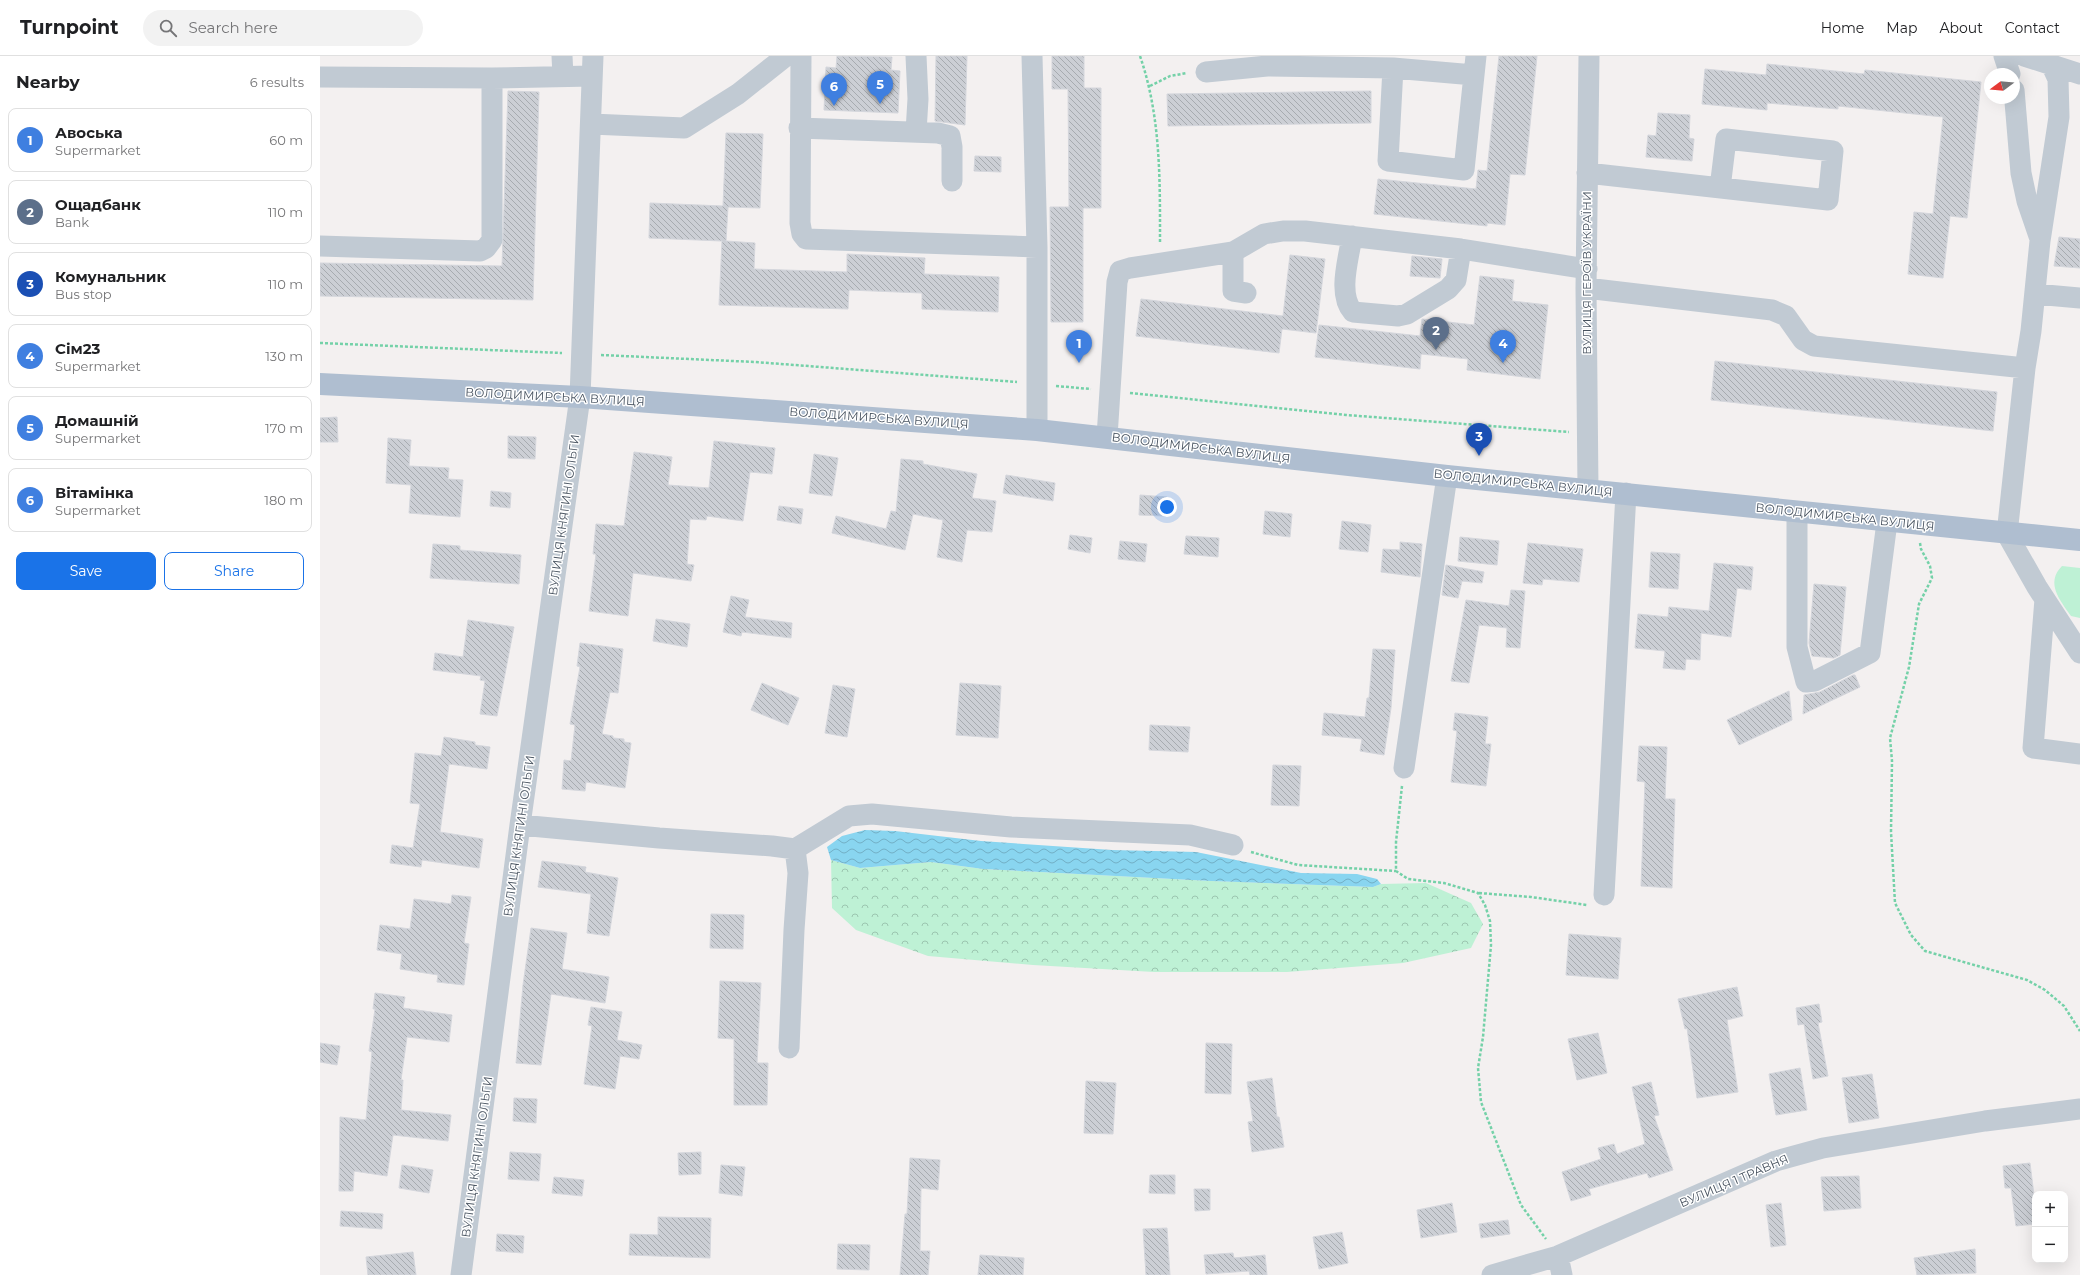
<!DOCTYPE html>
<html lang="en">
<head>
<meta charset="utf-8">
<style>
  :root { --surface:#fff; --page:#f2f2f2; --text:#202124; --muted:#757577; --line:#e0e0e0; --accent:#1a73e8 }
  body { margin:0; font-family:Montserrat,sans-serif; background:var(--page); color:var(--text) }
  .controls { position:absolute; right:12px; bottom:12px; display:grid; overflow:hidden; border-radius:8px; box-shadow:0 4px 16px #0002 }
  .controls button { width:36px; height:36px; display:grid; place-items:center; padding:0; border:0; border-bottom:1px solid var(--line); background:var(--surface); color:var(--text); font:20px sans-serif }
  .compass { position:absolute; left:1664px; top:12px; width:36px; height:36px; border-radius:50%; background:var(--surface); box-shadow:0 4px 16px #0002; rotate:254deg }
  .you { position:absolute; left:847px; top:451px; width:14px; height:14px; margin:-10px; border:3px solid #fff; border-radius:50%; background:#1a73e8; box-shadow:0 0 0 6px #1a73e833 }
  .badge { display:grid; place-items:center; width:26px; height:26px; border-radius:50%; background:var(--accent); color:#fff; font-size:13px; font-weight:700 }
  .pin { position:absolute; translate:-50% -33px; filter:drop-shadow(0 1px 2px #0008) }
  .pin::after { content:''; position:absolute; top:21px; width:14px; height:12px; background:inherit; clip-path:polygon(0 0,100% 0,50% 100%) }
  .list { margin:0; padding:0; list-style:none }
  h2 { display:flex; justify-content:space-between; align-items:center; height:52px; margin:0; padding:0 16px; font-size:17px }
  h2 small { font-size:13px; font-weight:400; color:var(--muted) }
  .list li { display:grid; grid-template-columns:26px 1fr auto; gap:12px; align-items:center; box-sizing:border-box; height:64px; margin:0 8px 8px; padding:0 8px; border:1px solid var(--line); border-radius:8px }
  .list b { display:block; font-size:15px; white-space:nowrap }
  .list p { margin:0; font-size:13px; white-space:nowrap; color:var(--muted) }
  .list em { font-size:13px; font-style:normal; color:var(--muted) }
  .actions { display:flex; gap:8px; padding:12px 16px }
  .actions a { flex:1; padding:9px 0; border:1px solid var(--accent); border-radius:8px; text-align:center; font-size:14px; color:var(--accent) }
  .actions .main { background:var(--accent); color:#fff }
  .icon { flex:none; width:22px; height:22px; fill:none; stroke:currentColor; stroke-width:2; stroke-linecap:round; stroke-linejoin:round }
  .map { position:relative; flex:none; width:1760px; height:1219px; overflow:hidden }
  header { display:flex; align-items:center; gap:24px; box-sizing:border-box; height:56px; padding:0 20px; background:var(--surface); border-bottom:1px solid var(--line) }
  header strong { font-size:19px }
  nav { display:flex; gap:22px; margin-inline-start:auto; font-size:14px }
  .search { width:280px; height:36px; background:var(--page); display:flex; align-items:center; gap:10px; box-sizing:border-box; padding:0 14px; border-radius:22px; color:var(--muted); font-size:15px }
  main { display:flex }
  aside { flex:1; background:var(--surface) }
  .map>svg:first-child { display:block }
  .grass { fill:#bef1d5 }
  .forest { fill:url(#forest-crowns) }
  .water { fill:url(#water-waves) }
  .building { fill:url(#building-back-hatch); stroke:#d4d6dc }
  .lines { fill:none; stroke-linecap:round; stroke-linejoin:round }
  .path { stroke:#74d1a8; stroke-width:2.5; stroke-dasharray:3 2; stroke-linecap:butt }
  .minor { stroke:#c1cad3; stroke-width:21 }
  .major { stroke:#afbed0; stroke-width:22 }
  .labels { text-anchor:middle; stroke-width:3; stroke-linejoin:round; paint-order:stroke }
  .street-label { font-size:12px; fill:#47525f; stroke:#fff }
</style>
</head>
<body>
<header>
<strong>Turnpoint</strong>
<div class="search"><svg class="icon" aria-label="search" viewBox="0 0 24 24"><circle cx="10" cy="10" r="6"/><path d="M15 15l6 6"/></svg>Search here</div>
<nav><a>Home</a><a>Map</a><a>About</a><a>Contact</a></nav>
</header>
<main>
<aside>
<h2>Nearby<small>6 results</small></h2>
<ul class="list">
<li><span class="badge" style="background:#3f7fe0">1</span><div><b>Авоська</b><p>Supermarket</p></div><em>60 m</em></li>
<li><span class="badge" style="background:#5c6f8a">2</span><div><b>Ощадбанк</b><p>Bank</p></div><em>110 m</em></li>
<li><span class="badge" style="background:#1a4fb4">3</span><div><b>Комунальник</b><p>Bus stop</p></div><em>110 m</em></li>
<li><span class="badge" style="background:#3f7fe0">4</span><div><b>Сім23</b><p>Supermarket</p></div><em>130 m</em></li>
<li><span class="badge" style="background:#3f7fe0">5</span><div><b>Домашній</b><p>Supermarket</p></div><em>170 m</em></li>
<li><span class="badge" style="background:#3f7fe0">6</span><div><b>Вітамінка</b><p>Supermarket</p></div><em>180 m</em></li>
</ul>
<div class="actions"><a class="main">Save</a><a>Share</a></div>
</aside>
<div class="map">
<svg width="1760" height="1219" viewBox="0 0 1760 1219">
  <defs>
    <pattern id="forest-crowns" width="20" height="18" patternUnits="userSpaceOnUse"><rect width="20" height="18" fill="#bef1d5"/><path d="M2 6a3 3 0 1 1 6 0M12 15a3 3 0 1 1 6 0" fill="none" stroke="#9cc6b0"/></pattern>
    <pattern id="water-waves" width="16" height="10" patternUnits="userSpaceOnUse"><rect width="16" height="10" fill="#89d5f0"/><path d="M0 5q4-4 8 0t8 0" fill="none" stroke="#72afc6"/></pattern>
    <pattern id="building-back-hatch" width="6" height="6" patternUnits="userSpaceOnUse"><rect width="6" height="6" fill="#cccfd5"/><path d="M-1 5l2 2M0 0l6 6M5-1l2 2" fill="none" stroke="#a7abb0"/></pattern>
  </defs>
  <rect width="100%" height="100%" fill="#f3f0f0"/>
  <path class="grass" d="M 1742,510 L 1760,512 L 1760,562 L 1751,560 C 1740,544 1725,527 1742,510 Z"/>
  <path class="forest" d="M 511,804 L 540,812 L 611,806 L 663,813 L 891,825 L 1053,831 L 1061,828 L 1106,827 L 1151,847 L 1163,868 L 1151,892 L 1083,907 L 967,916 L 834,916 L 713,909 L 608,900 L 536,874 L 512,852 Z"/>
  <path class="water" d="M 545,774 L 575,775 L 661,785 L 792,794 L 876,796 L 981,817 L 1037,818 L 1057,823 L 1061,828 L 1053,831 L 891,825 L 663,813 L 611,806 L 540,812 L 511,804 L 507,791 L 522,780 Z"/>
  <path class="building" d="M 517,0 L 572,1 L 571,14 L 580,15 L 578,57 L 504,54 L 506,11 L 516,12 Z
    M 616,0 L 647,0 L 645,69 L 615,65 Z
    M 732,0 L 764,0 L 764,32 L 781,32 L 781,152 L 763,152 L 763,266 L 731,266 L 730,151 L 749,151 L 748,33 L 732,33 Z
    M 1179,0 L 1217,0 L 1205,119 L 1190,118 L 1185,169 L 1167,167 L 1167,170 L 1054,158 L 1058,123 L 1156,133 L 1158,114 L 1167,115 Z
    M 1447,8 L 1544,18 L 1545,14 L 1661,26 L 1647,162 L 1630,160 L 1623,222 L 1588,218 L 1594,156 L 1613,158 L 1623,61 L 1518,50 L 1518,53 L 1447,47 L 1447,54 L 1382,48 L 1385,13 L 1446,19 Z
    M 188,35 L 219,36 L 213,244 L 0,240 L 0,207 L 182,210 Z
    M 1051,35 L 1051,67 L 848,70 L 847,38 Z
    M 1338,57 L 1370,59 L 1369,82 L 1374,83 L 1372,105 L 1326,101 L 1328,79 L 1336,80 Z
    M 406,77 L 443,78 L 440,152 L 408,151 L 406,185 L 435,187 L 434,213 L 527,216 L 527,198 L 605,202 L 604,218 L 679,221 L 678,256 L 602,253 L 602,237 L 529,234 L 528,253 L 399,249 L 402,185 L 329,182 L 330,147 L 403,150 Z
    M 655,100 L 681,101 L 681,116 L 654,115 Z
    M 1739,181 L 1760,183 L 1760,212 L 1734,210 Z
    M 970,199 L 1005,203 L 996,277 L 962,273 L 959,297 L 816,280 L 821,243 L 963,260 Z
    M 1092,200 L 1122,203 L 1120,222 L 1090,220 Z
    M 1160,220 L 1194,224 L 1192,245 L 1228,249 L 1220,323 L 1147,314 L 1148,303 L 1101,298 L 1100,313 L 995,301 L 999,269 L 1100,280 L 1102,263 L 1154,269 Z
    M 1395,305 L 1677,336 L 1673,375 L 1391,344 Z
    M 17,361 L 18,386 L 0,386 L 0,362 Z
    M 188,380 L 216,381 L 215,403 L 188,402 Z
    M 68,382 L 91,384 L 89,410 L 129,412 L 128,423 L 143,424 L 140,461 L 89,457 L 91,429 L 66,427 Z
    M 394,385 L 455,392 L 452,418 L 430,416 L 423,465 L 387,460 L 386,464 L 370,463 L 367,508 L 374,509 L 371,525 L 313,517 L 308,560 L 269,555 L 276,498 L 273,498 L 276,468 L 304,470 L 314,396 L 352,401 L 348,429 L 389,432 Z
    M 494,398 L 518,402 L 512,440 L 489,437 Z
    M 581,403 L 603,405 L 603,408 L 657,418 L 652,442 L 676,445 L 672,476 L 647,474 L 642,506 L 617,501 L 623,464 L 593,458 L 585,494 L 512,477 L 516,460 L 566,473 L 571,455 L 576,456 Z
    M 686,419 L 735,427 L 733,445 L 683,437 Z
    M 171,435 L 191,437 L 190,452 L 170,450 Z
    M 820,439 L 847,441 L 846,460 L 819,459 Z
    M 459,450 L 483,453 L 481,468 L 457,464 Z
    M 945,455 L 972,458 L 970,481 L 943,478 Z
    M 1022,465 L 1051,469 L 1048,496 L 1019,493 Z
    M 750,479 L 772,482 L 770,497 L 748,493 Z
    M 866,480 L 899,482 L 898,501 L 864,498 Z
    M 1140,481 L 1179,485 L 1177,509 L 1138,505 Z
    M 800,485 L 827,488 L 825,506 L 798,503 Z
    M 1080,486 L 1102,488 L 1100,521 L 1061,516 L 1063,493 L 1080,494 Z
    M 1208,487 L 1263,493 L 1259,526 L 1223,523 L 1222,529 L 1203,527 Z
    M 113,488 L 140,490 L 140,494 L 201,499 L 199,528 L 110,522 Z
    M 1331,496 L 1360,498 L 1358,533 L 1329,531 Z
    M 1394,507 L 1433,511 L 1431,534 L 1417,532 L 1411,581 L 1381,577 L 1380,604 L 1366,603 L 1365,614 L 1343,612 L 1345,595 L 1315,592 L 1318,558 L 1348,561 L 1349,551 L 1389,555 Z
    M 1126,509 L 1164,516 L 1162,527 L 1142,525 L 1138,542 L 1122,539 Z
    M 1494,528 L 1526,531 L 1520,599 L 1514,602 L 1492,600 L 1489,587 Z
    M 1191,534 L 1205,535 L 1200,592 L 1186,591 L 1187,572 L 1159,569 L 1149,627 L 1131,625 L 1146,544 L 1189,550 Z
    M 411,540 L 429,544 L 425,561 L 472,567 L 471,582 L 422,576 L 421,580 L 403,576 Z
    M 336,563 L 370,568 L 367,591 L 333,585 Z
    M 148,564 L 194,571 L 177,660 L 160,658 L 165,625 L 160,624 L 161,620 L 113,614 L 115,597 L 143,601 Z
    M 260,587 L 303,593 L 298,637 L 290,636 L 282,678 L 293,680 L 293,682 L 304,683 L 304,686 L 311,687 L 305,732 L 266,726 L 265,735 L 242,733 L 244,704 L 251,705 L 255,669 L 250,668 L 260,611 L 257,610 Z
    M 1053,593 L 1075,594 L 1071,652 L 1064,699 L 1040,695 L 1042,683 L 1002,679 L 1004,657 L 1045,661 L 1047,642 L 1049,642 Z
    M 1533,619 L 1535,619 L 1540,631 L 1483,658 L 1484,639 L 1500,636 Z
    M 442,627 L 479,642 L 468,669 L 431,654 Z
    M 640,627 L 681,630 L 678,682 L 636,679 Z
    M 513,629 L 535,633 L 527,681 L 505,677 Z
    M 1469,635 L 1472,664 L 1419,689 L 1407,664 Z
    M 1135,657 L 1168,661 L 1165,688 L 1171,688 L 1166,730 L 1131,726 L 1137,675 L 1133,674 Z
    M 830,669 L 870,671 L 868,696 L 829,694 Z
    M 124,681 L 155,686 L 155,689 L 170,691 L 167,713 L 129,708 L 120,776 L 163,783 L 159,812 L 102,804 L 101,811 L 70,807 L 72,789 L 93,792 L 100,748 L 90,747 L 95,697 L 121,700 Z
    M 1319,690 L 1347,691 L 1345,743 L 1355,743 L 1352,832 L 1321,830 L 1325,726 L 1317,725 Z
    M 953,709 L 981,710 L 979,750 L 951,749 Z
    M 222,805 L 266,811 L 265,816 L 298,822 L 289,880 L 267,877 L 271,838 L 218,831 Z
    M 132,839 L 151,841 L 144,887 L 149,888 L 144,929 L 117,926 L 118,919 L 80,913 L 82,898 L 57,894 L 60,869 L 90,873 L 94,843 L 131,848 Z
    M 391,858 L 424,859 L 423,893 L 390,892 Z
    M 211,872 L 247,877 L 242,913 L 289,921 L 285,947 L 231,938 L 221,1009 L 196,1007 L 203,929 Z
    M 1249,878 L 1301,882 L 1298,923 L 1246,919 Z
    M 400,925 L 441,927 L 437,1007 L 448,1007 L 447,1049 L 414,1049 L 414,983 L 398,982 Z
    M 1417,931 L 1423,960 L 1407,964 L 1418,1036 L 1377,1042 L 1367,972 L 1365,973 L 1358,943 Z
    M 55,937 L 85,941 L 83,952 L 132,959 L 129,986 L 87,981 L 81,1024 L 83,1024 L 81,1054 L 131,1059 L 128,1085 L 73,1079 L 67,1120 L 34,1115 L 33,1135 L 19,1135 L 20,1061 L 46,1064 L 52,996 L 49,995 L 55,953 L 53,953 Z
    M 1499,948 L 1502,966 L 1498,967 L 1508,1020 L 1493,1023 L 1484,968 L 1478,969 L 1476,952 Z
    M 271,951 L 302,956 L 297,984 L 322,989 L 319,1003 L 300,1000 L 295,1033 L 264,1028 L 272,970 L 268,969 Z
    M 1278,977 L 1287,1017 L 1257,1024 L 1248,983 Z
    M 0,987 L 20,990 L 17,1009 L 0,1006 Z
    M 886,987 L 912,988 L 911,1038 L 885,1037 Z
    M 1480,1012 L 1487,1054 L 1456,1059 L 1449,1018 Z
    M 1552,1018 L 1559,1062 L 1529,1067 L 1522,1022 Z
    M 952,1022 L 957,1061 L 959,1061 L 964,1091 L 932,1096 L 928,1066 L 933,1065 L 927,1026 Z
    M 766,1025 L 796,1027 L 793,1078 L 764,1077 Z
    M 1331,1026 L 1339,1059 L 1334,1060 L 1353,1114 L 1329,1122 L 1327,1117 L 1269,1133 L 1271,1139 L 1251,1145 L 1242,1116 L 1281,1103 L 1278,1092 L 1294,1088 L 1297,1098 L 1325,1088 L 1312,1031 Z
    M 194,1042 L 217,1043 L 216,1067 L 193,1065 Z
    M 190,1096 L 221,1098 L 219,1125 L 188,1123 Z
    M 381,1096 L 381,1118 L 359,1119 L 358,1097 Z
    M 590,1102 L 620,1104 L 618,1134 L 601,1132 L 600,1195 L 610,1195 L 608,1219 L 580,1219 L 585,1158 L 587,1158 Z
    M 1710,1107 L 1715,1147 L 1715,1168 L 1696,1170 L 1691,1132 L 1685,1132 L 1683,1110 Z
    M 82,1109 L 113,1114 L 109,1137 L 79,1132 Z
    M 401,1109 L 425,1111 L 422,1140 L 399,1137 Z
    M 830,1119 L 855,1119 L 855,1138 L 829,1137 Z
    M 1539,1120 L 1541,1152 L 1504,1155 L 1501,1121 Z
    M 234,1121 L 264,1124 L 262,1140 L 232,1137 Z
    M 874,1133 L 890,1133 L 890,1154 L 875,1155 Z
    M 1132,1147 L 1137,1176 L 1101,1182 L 1097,1154 Z
    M 1461,1147 L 1466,1189 L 1451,1191 L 1446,1149 Z
    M 21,1155 L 63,1158 L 62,1173 L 20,1170 Z
    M 338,1161 L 391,1162 L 390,1202 L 309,1199 L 310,1178 L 338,1179 Z
    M 1188,1164 L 1190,1178 L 1161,1182 L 1159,1168 Z
    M 847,1172 L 850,1219 L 826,1219 L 823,1173 Z
    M 1022,1176 L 1028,1207 L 999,1213 L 993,1181 Z
    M 177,1178 L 204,1180 L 203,1197 L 176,1195 Z
    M 518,1188 L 550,1189 L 549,1214 L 517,1213 Z
    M 1655,1193 L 1656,1217 L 1597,1219 L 1594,1202 Z
    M 93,1196 L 96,1219 L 48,1219 L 46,1201 Z
    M 913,1197 L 914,1202 L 945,1199 L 947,1219 L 930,1219 L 929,1215 L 886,1218 L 884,1199 Z
    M 660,1199 L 704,1202 L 703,1219 L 658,1219 Z"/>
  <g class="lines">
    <path class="path" d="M 820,0 C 841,61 840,124 840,188
      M 830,30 L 850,20 L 867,17
      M 0,287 L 242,297
      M 281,299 L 435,306 L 697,326
      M 736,330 L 771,333
      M 810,337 L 1026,359 L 1249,376
      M 1600,487 L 1601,493 L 1610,510 L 1612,522 L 1599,548 L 1589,611 L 1570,682 L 1572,705 L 1571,776 L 1575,847 L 1591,879 L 1605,895 L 1707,924 L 1725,934 L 1744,950 L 1760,975
      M 1082,730 L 1076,786 L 1076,815 L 1088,823 L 1124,827 L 1158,837 L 1165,849 L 1170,865 L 1171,889 L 1163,981 L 1158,1012 L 1161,1046 L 1201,1149 L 1226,1183
      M 931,796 L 978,809 L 1076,815
      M 1159,837 L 1211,841 L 1267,849"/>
    <path class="minor" d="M 242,0 L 243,20
      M 481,0 L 480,167 L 482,178 L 486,183 L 717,191
      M 712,0 L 717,191 L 717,374
      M 1684,0 L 1690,18
      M 1704,0 L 1760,18
      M 1073,12 L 1068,105 L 1144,114 L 1154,19
      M 886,16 L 947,10 L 1073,12 L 1154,19 L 1156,0
      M 0,21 L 172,22 L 272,20
      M 1694,34 L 1701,117 L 1707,145 L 1719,180
      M 271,68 L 364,72 L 418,38 L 466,0
      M 479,72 L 618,77 L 630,80 L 632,91 L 632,125
      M 596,76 L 598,43 L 596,0
      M 1267,117 L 1508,144 L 1513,95 L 1406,83 L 1400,132
      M 1032,180 C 1029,202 1017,238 1033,256 L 1078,260 L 1087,258 L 1128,233 L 1136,224 L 1141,193
      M 0,190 L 160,195 L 166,192 L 172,184 L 172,22
      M 913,196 L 913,235 L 926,237
      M 1266,232 L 1452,254 L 1466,260 L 1483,284 L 1494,290 L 1705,312 L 1687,478 L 1717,531 L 1760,597
      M 1715,238 L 1760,242
      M 1705,312 L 1711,275 L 1720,185 L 1739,61 L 1738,23 L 1732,10
      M 787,381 L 797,226 L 800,215 L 810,212 L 913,196 L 944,178 L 963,175 L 985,175 L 1141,193 L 1267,213
      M 1268,433 L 1266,232 L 1269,0
      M 1477,456 L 1477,591 L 1486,626 L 1495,625 L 1550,597 L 1567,466
      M 1725,543 L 1713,692 L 1760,698
      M 1084,712 L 1127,420
      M 200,769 L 339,782 L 452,790 L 475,793 L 478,817 L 474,874 L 469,992
      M 475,793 L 529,760 L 552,758 L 691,771 L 870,779 L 913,789
      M 1284,839 L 1306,437
      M 1238,1200 L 1242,1219
      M 141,1219 L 200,769 L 260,341 L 273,0
      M 1172,1219 L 1238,1200 L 1456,1105 L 1503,1092 L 1665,1065 L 1760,1053"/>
    <path class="major" d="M 0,328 L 260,341 L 717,374 L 1127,420 L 1760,484"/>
  </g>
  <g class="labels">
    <g class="street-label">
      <text transform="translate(1267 217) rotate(-90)" y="4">ВУЛИЦЯ ГЕРОЇВ УКРАЇНИ</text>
      <text transform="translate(235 341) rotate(3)" y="4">ВОЛОДИМИРСЬКА ВУЛИЦЯ</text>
      <text transform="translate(559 362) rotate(4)" y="4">ВОЛОДИМИРСЬКА ВУЛИЦЯ</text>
      <text transform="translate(881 392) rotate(7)" y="4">ВОЛОДИМИРСЬКА ВУЛИЦЯ</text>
      <text transform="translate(1203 427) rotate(6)" y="4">ВОЛОДИМИРСЬКА ВУЛИЦЯ</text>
      <text transform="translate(244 459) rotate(-82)" y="4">ВУЛИЦЯ КНЯГИНІ ОЛЬГИ</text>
      <text transform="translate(1525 461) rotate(6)" y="4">ВОЛОДИМИРСЬКА ВУЛИЦЯ</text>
      <text transform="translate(199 780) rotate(-82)" y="4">ВУЛИЦЯ КНЯГИНІ ОЛЬГИ</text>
      <text transform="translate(157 1101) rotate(-82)" y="4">ВУЛИЦЯ КНЯГИНІ ОЛЬГИ</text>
      <text transform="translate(1414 1125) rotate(-23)" y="4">ВУЛИЦЯ 1 ТРАВНЯ</text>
    </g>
  </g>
</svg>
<div class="controls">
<button>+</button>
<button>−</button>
</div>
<svg class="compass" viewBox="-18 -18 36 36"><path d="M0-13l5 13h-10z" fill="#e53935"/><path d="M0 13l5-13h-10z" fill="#757577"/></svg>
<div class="you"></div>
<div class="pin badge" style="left:759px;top:307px;background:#3f7fe0">1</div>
<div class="pin badge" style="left:1116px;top:294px;background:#5c6f8a">2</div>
<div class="pin badge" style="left:1159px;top:400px;background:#1a4fb4">3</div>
<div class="pin badge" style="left:1183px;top:307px;background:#3f7fe0">4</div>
<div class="pin badge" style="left:560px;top:48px;background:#3f7fe0">5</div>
<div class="pin badge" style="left:514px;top:50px;background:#3f7fe0">6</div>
</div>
</main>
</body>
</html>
